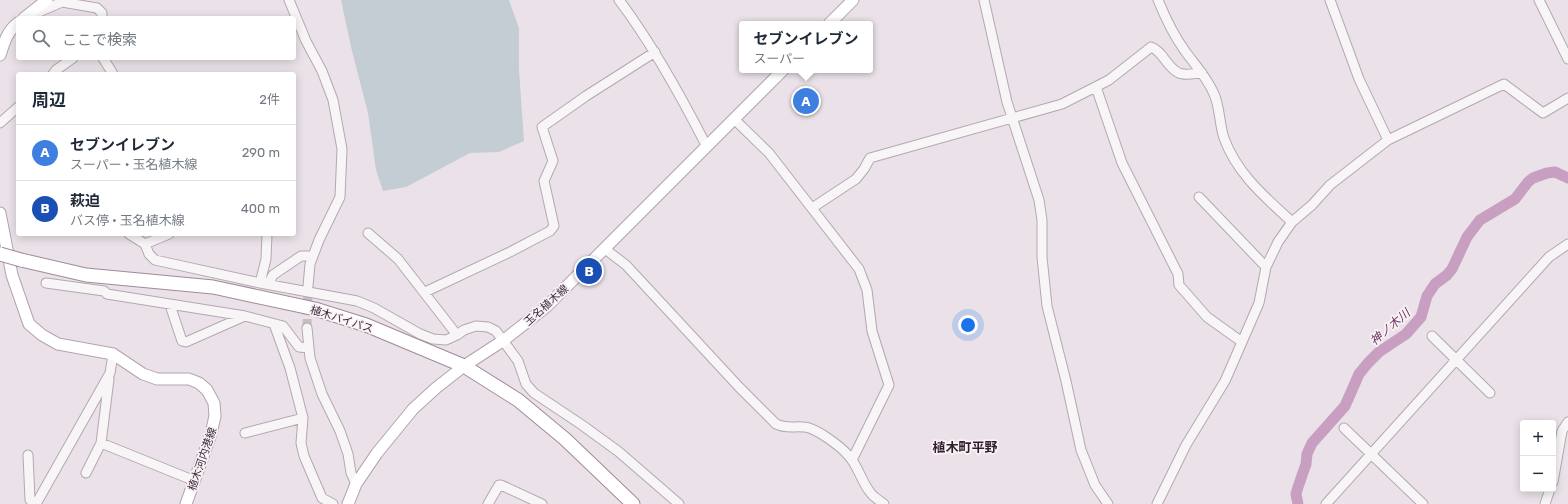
<!DOCTYPE html>
<html lang="ja">
<head>
<meta charset="utf-8">
<style>
  :root { --surface:#fff; --page:#f6f6f7; --text:#1f2937; --muted:#747a83; --line:#e0e1e3; --accent:#db2777 }
  body { margin:0; font-family:Rubik,"Noto Sans JP",sans-serif; background:var(--page); color:var(--text) }
  .controls { position:absolute; right:12px; bottom:12px; display:grid; overflow:hidden; border-radius:4px; box-shadow:0 2px 10px #0003 }
  .controls button { width:36px; height:36px; display:grid; place-items:center; padding:0; border:0; border-bottom:1px solid var(--line); background:var(--surface); color:var(--text); font:20px sans-serif }
  .you { position:absolute; left:968px; top:325px; width:14px; height:14px; margin:-10px; border:3px solid #fff; border-radius:50%; background:#1a73e8; box-shadow:0 0 0 6px #1a73e833 }
  .badge { display:grid; place-items:center; width:26px; height:26px; border-radius:50%; background:var(--accent); color:#fff; font-size:13px; font-weight:700 }
  .pin { position:absolute; translate:-50% -50%; border:2px solid #fff; box-shadow:0 1px 4px #0006 }
  .popup { position:absolute; left:739px; top:21px; width:134px; height:52px; box-sizing:border-box; display:grid; place-content:center; border-radius:4px; background:var(--surface); filter:drop-shadow(0 1px 3px #0005); font-size:13px; white-space:nowrap; color:var(--muted) }
  .popup b { font-size:15px; color:var(--text) }
  .popup::after { content:''; position:absolute; left:50%; top:100%; margin-left:-8px; border:8px solid transparent; border-top-color:var(--surface) }
  .list { margin:0; padding:0; list-style:none }
  h2 { display:flex; justify-content:space-between; align-items:center; height:52px; margin:0; padding:0 16px; font-size:17px }
  h2 small { font-size:13px; font-weight:400; color:var(--muted) }
  .list li { display:grid; grid-template-columns:26px 1fr auto; gap:12px; align-items:center; box-sizing:border-box; height:56px; padding:0 16px; border-top:1px solid var(--line) }
  .list b { display:block; font-size:15px; white-space:nowrap }
  .list p { margin:0; font-size:13px; white-space:nowrap; color:var(--muted) }
  .list em { font-size:13px; font-style:normal; color:var(--muted) }
  .icon { flex:none; width:22px; height:22px; fill:none; stroke:currentColor; stroke-width:2; stroke-linecap:round; stroke-linejoin:round }
  .map { position:relative; flex:none; width:1568px; height:504px; overflow:hidden }
  .search { position:absolute; background:var(--surface); box-shadow:0 2px 10px #0003; left:16px; top:16px; width:280px; height:44px; display:flex; align-items:center; gap:10px; box-sizing:border-box; padding:0 14px; border-radius:4px; color:var(--muted); font-size:15px }
  .panel { position:absolute; background:var(--surface); box-shadow:0 2px 10px #0003; left:16px; top:72px; width:280px; height:164px; border-radius:4px }
  .map>svg:first-child { display:block }
  .green { fill:#c4cdd4 }
  .lines { fill:none; stroke-linecap:round; stroke-linejoin:round }
  .river { stroke:#c89fc1; stroke-width:11 }
  .minor-tunnel { stroke:#c8bdc5; stroke-width:9; stroke-dasharray:9 4.5; stroke-linecap:butt }
  .minor-casing { stroke:#b4a7b1; stroke-width:11 }
  .major-casing { stroke:#b5a2b0; stroke-width:13 }
  .highway-casing { stroke:#a08a9a; stroke-width:15 }
  .minor { stroke:#f8f5f7; stroke-width:9 }
  .major { stroke:#fff; stroke-width:11 }
  .highway { stroke:#fff; stroke-width:13 }
  .highway-bridge-casing { stroke:#a08a9a; stroke-width:15; stroke-linecap:butt }
  .highway-bridge { stroke:#fff; stroke-width:13 }
  .labels { text-anchor:middle; stroke-width:3.5; stroke-linejoin:round; paint-order:stroke }
  .street-label { font-size:11px; fill:#412b3b; stroke:#f7f2f6 }
  .water-label { font-size:12px; font-style:italic; fill:#743766; stroke:#f7f2f6 }
  .quarter-label { font-size:13px; font-weight:bold; fill:#321d2b; stroke:#f7f2f6 }
</style>
</head>
<body>
<div class="map">
<svg width="1568" height="504" viewBox="0 0 1568 504">
  <rect width="100%" height="100%" fill="#eae2e8"/>
  <path class="green" d="M 341,0 L 509,0 L 519,28 L 519,70 L 524,141 L 499,152 L 470,153 L 406,187 L 383,191 L 376,170 L 368,113 L 352,51 Z"/>
  <g class="lines">
    <path class="river" d="M 1298,504 L 1296,494 L 1298,487 L 1306,464 L 1307,454 L 1312,443 L 1345,406 L 1359,374 L 1368,363 L 1379,352 L 1406,334 L 1421,317 L 1427,296 L 1435,284 L 1447,275 L 1452,269 L 1467,237 L 1480,220 L 1515,199 L 1528,182 L 1533,178 L 1547,173 L 1555,172 L 1568,178"/>
    <path class="minor-tunnel" d="M 307,328 L 308,286"/>
    <g class="minor-casing">
      <path id="minor" d="M 289,0 L 306,41 L 322,71 L 333,100 L 342,149 L 340,197 L 319,240 L 310,264 L 308,286
        M 619,0 C 653,45 681,96 707,147
        M 984,0 L 1007,102 L 1039,200 L 1042,220 L 1042,257 L 1047,306 L 1066,381 L 1081,450 L 1095,485 L 1108,504
        M 1158,0 C 1165,17 1174,36 1185,51 C 1195,65 1207,77 1214,94 C 1220,107 1219,123 1224,138 C 1237,174 1265,197 1292,222
        M 1330,0 L 1359,79 L 1388,140
        M 1539,0 L 1568,59
        M 32,15 L 62,2 L 97,8 L 102,13 L 102,18
        M 103,58 L 113,74
        M 53,74 L 56,70 L 73,58
        M 1096,87 L 1122,163 L 1178,274 L 1179,285 L 1207,317 L 1242,342
        M 734,119 L 769,153 L 859,269 L 867,290 L 872,331 L 889,385 L 852,460
        M 0,123 L 18,107
        M 1199,197 L 1266,267
        M 812,208 L 856,179 L 864,169 L 870,158 L 1062,104 L 1109,80 L 1151,47 C 1163,51 1167,68 1179,73 C 1185,76 1196,73 1202,73
        M 368,233 L 398,259 L 457,335
        M 129,234 L 145,244 L 149,254 L 155,260 L 260,283
        M 267,234 L 266,259 L 260,283 L 357,301 L 374,308 L 420,334 L 433,339 L 446,340 L 457,335 L 464,330 L 476,326 L 488,327 L 496,331 L 518,361 L 526,384 L 534,393 L 582,425 L 619,452 L 679,504
        M 145,244 L 169,234
        M 605,249 L 626,265 L 739,387 L 776,424 C 786,429 794,426 804,427 C 815,427 840,446 848,455 C 858,465 861,481 870,492 C 873,497 879,500 884,504
        M 46,283 L 104,291 L 107,294 L 245,316 L 283,326 L 299,347 L 309,348
        M 268,284 L 273,275 L 301,256 L 312,256
        M 425,292 L 510,252 L 550,231 L 554,226 L 544,181 L 553,161 L 542,127 L 586,96 L 655,52
        M 170,305 L 182,341 L 186,342 L 245,316
        M 307,328 L 310,358 L 322,394 L 340,431 L 348,454 L 351,473 L 356,484
        M 1432,336 L 1490,393
        M 303,418 L 301,443 L 304,456 L 322,498 L 333,504
        M 1344,428 L 1423,504
        M 245,433 L 303,418 L 290,368 L 274,324
        M 101,443 L 195,481
        M 28,455 L 30,500 L 36,504 L 110,373 L 113,354
        M 86,473 L 101,443 L 109,379
        M 1553,482 L 1562,431 L 1568,422
        M 488,504 L 499,485 L 501,485 L 542,504
        M 1157,504 L 1186,445 L 1225,381 L 1259,303 L 1266,267 L 1278,242 L 1292,222 L 1312,205 L 1330,185 L 1388,140 L 1504,84 L 1543,113 L 1568,98
        M 1326,504 L 1549,257 L 1568,244
        M 1545,504 L 1550,489"/>
    </g>
    <g class="major-casing">
      <path id="major" d="M 24,18 L 47,0
        M 829,24 L 853,0
        M 0,55 C 4,43 7,31 18,23
        M 0,213 L 12,275 L 29,324 L 42,335 L 58,344 L 113,354 L 143,374 L 157,379 L 189,379 L 199,383 L 207,390 L 214,403 L 215,416 L 211,434 L 186,504
        M 348,504 L 356,484 L 377,453 L 413,409 L 436,388 L 464,366 L 504,340 L 546,307 L 783,70"/>
    </g>
    <g class="highway-casing">
      <path id="highway" d="M 21,260 L 86,275 L 213,287 L 315,309 L 366,325 L 464,366 L 518,400 L 565,439 L 633,504"/>
    </g>
    <use href="#minor" class="minor"/>
    <use href="#major" class="major"/>
    <use href="#highway" class="highway"/>
    <g class="highway-bridge-casing">
      <path id="highway-bridge" d="M 0,254 L 21,260"/>
    </g>
    <use href="#highway-bridge" class="highway-bridge"/>
  </g>
  <g class="labels">
    <g class="street-label">
      <text transform="translate(546 305) rotate(-42)" y="4">玉名植木線</text>
      <text transform="translate(342 319) rotate(18)" y="4">植木バイパス</text>
      <text transform="translate(202 459) rotate(-71)" y="4">植木河内港線</text>
    </g>
    <g class="water-label">
      <text transform="translate(1390 327) rotate(-41)" y="4">神ノ木川</text>
    </g>
    <g class="quarter-label">
      <text x="965" y="452">植木町平野</text>
    </g>
  </g>
</svg>
<div class="controls">
<button>+</button>
<button>−</button>
</div>
<div class="you"></div>
<div class="pin badge" style="left:806px;top:101px;background:#3f7fe0">A</div>
<div class="popup"><b>セブンイレブン</b>スーパー</div>
<div class="pin badge" style="left:589px;top:271px;background:#1a4fb4">B</div>
<div class="search"><svg class="icon" aria-label="search" viewBox="0 0 24 24"><circle cx="10" cy="10" r="6"/><path d="M15 15l6 6"/></svg>ここで検索</div>
<section class="panel">
<h2>周辺<small>2件</small></h2>
<ul class="list">
<li><span class="badge" style="background:#3f7fe0">A</span><div><b>セブンイレブン</b><p>スーパー · 玉名植木線</p></div><em>290 m</em></li>
<li><span class="badge" style="background:#1a4fb4">B</span><div><b>萩迫</b><p>バス停 · 玉名植木線</p></div><em>400 m</em></li>
</ul>
</section>
</div>
</body>
</html>
